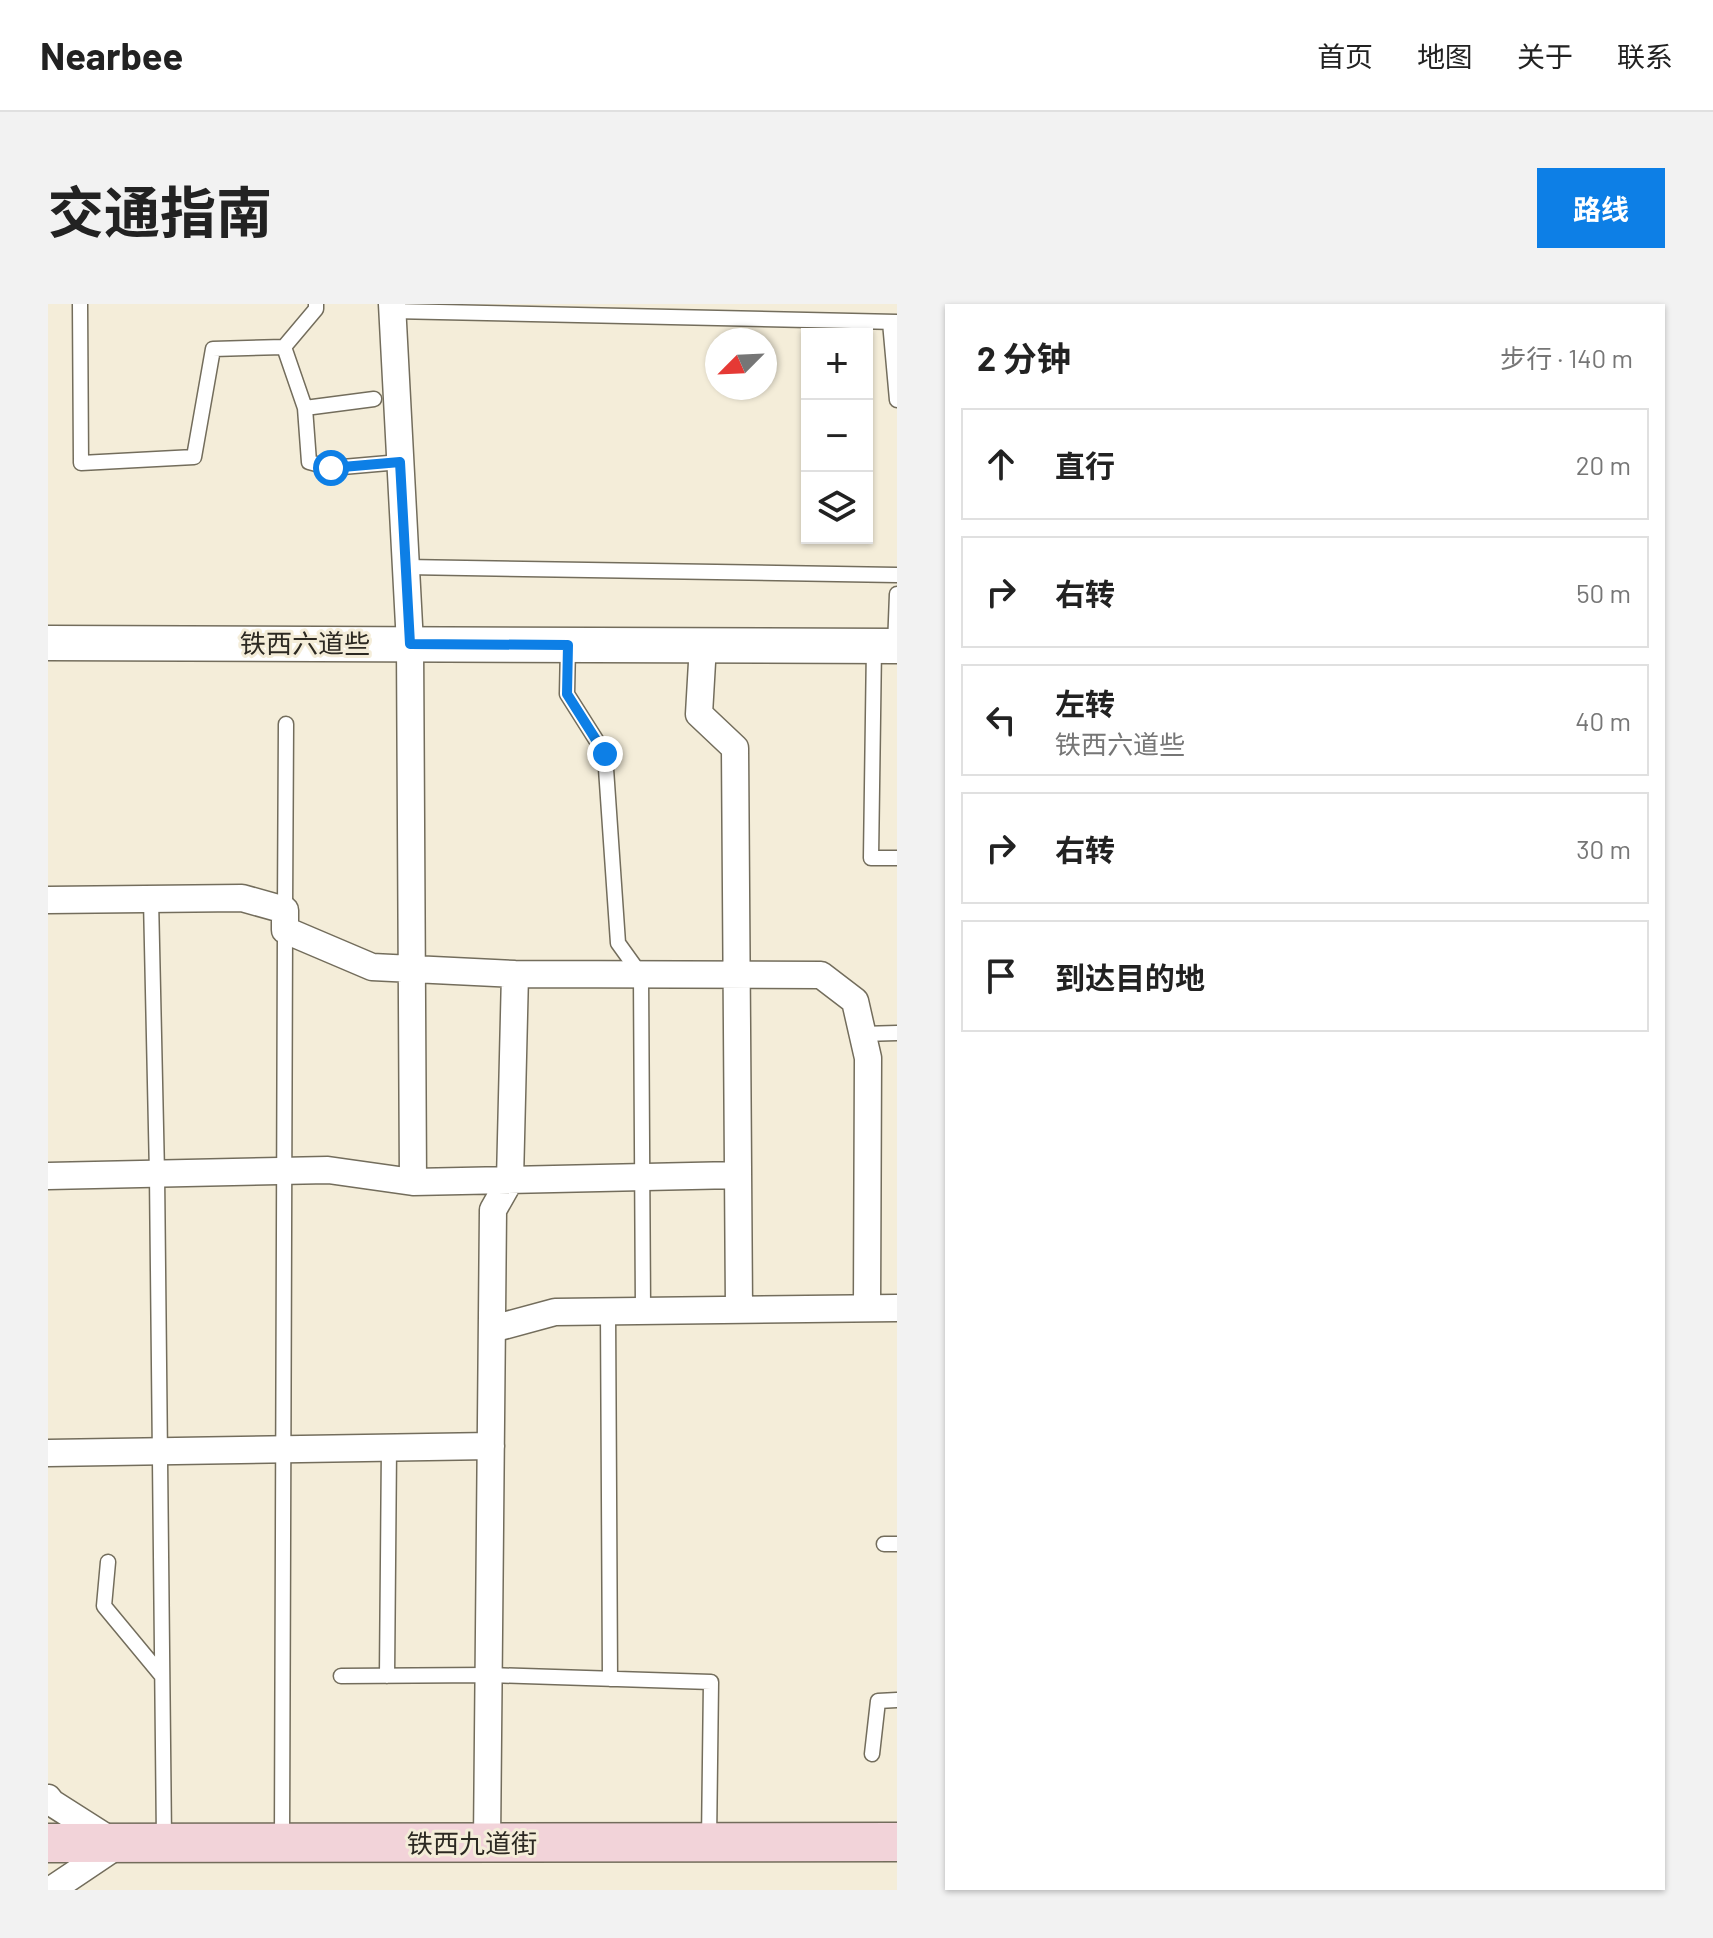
<!DOCTYPE html>
<html lang="zh">
<head>
<meta charset="utf-8">
<style>
  :root { --surface:#fff; --page:#f2f2f2; --text:#222; --muted:#767676; --line:#e0e0e0; --accent:#0d7fe6 }
  body { margin:0; font-family:Barlow,"Noto Sans SC",sans-serif; background:var(--page); color:var(--text) }
  .controls { position:absolute; right:24px; top:24px; display:grid; overflow:hidden; border-radius:0px; box-shadow:0 2px 6px #0004 }
  .controls button { width:72px; height:72px; display:grid; place-items:center; padding:0; border:0; border-bottom:2px solid var(--line); background:var(--surface); color:var(--text); font:40px sans-serif }
  .compass { position:absolute; left:657px; top:24px; width:72px; height:72px; border-radius:50%; background:var(--surface); box-shadow:0 2px 6px #0004; rotate:246deg }
  .stop { position:absolute; width:24px; height:24px; margin:-18px; border:6px solid #0d7fe6; border-radius:50%; background:#fff }
  .stop.end { background:#0d7fe6; border-color:#fff; box-shadow:0 2px 8px #0008 }
  .list { margin:0; padding:0; list-style:none }
  h2 { display:flex; justify-content:space-between; align-items:center; height:104px; margin:0; padding:0 32px; font-size:34px }
  h2 small { font-size:26px; font-weight:400; color:var(--muted) }
  .list li { display:grid; grid-template-columns:52px 1fr auto; gap:24px; align-items:center; box-sizing:border-box; height:112px; margin:0 16px 16px; padding:0 16px; border:2px solid var(--line); border-radius:0px }
  .list b { display:block; font-size:30px; white-space:nowrap }
  .list p { margin:0; font-size:26px; white-space:nowrap; color:var(--muted) }
  .list em { font-size:26px; font-style:normal; color:var(--muted) }
  .icon { flex:none; width:44px; height:44px; fill:none; stroke:currentColor; stroke-width:2; stroke-linecap:round; stroke-linejoin:round }
  .map { position:relative; flex:none; width:849px; height:1586px; overflow:hidden; border-radius:0px }
  header { display:flex; align-items:center; gap:48px; box-sizing:border-box; height:112px; padding:0 40px; background:var(--surface); border-bottom:2px solid var(--line) }
  header strong { font-size:38px }
  nav { display:flex; gap:44px; margin-inline-start:auto; font-size:28px }
  .intro { display:flex; align-items:center; justify-content:space-between; box-sizing:border-box; height:192px; padding:0 48px }
  h1 { margin:0; font-size:56px }
  .button { padding:20px 36px; border-radius:0px; background:var(--accent); color:#fff; font-size:28px; font-weight:700 }
  main { display:flex; gap:48px; padding:0 48px }
  aside { flex:1; background:var(--surface); border-radius:0px; box-shadow:0 2px 6px #0004 }
  .map>svg:first-child { display:block }
  .lines { fill:none; stroke-linecap:round; stroke-linejoin:round }
  .service-casing { stroke:#736d5c; stroke-width:17 }
  .minor-casing { stroke:#736d5c; stroke-width:29 }
  .tertiary-casing { stroke:#736d5c; stroke-width:37 }
  .secondary-casing { stroke:#736d5c; stroke-width:41 }
  .service { stroke:#fff; stroke-width:14 }
  .minor { stroke:#fff; stroke-width:26 }
  .tertiary { stroke:#fff; stroke-width:34 }
  .secondary { stroke:#f2d3d9; stroke-width:38 }
  .route { stroke:#0d7fe6; stroke-width:10 }
  .labels { text-anchor:middle; stroke-width:6; stroke-linejoin:round; paint-order:stroke }
  .street-label { font-size:26px; fill:#2c2922; stroke:#f4edd9 }
</style>
</head>
<body>
<header>
<strong>Nearbee</strong>
<nav><a>首页</a><a>地图</a><a>关于</a><a>联系</a></nav>
</header>
<div class="intro"><h1>交通指南</h1><a class="button">路线</a></div>
<main>
<div class="map">
<svg width="849" height="1586" viewBox="0 0 849 1586">
  <rect width="100%" height="100%" fill="#f4edd9"/>
  <g class="lines">
    <g class="service-casing">
      <path id="service" d="M 32,0 L 33,159 L 146,153 L 165,45 L 236,43 L 268,5 L 268,0
        M 344,7 L 849,18
        M 842,18 L 849,96
        M 236,43 L 257,104 L 261,158 L 283,164 L 352,158
        M 257,104 L 326,95
        M 358,263 L 849,271
        M 520,342 L 519,390 L 557,450 L 570,639 L 593,671 L 595,1006
        M 826,342 L 823,554 L 849,554
        M 847,342 L 849,290
        M 103,595 L 109,870 L 116,1536
        M 237,606 L 238,420
        M 814,730 L 849,729
        M 560,1007 L 562,1375
        M 836,1240 L 849,1240
        M 60,1258 L 56,1302 L 114,1372
        M 293,1372 L 441,1371 L 663,1378 L 661,1538
        M 339,1372 L 341,1143
        M 824,1450 L 830,1397 L 849,1396
        M 234,1536 L 237,626"/>
    </g>
    <g class="minor-casing">
      <path id="minor" d="M 344,0 L 362,340 L 365,878
        M 655,341 L 651,410 L 687,444 L 691,1005
        M 0,596 L 194,594 L 237,606 L 237,626 L 324,663 L 467,670 L 773,671 L 807,697 L 820,754 L 819,1003
        M 0,872 L 280,866 L 365,878 L 689,871
        M 444,1025 L 507,1008 L 849,1004
        M 0,1149 L 443,1142
        M 0,1494 L 4,1499 L 70,1541 L 3,1586
        M 439,1539 L 445,906 L 462,876 L 467,670"/>
    </g>
    <g class="tertiary-casing">
      <path id="tertiary" d="M 0,339 L 849,342"/>
    </g>
    <g class="secondary-casing">
      <path id="secondary" d="M 0,1539 L 849,1538"/>
    </g>
    <use href="#service" class="service"/>
    <use href="#minor" class="minor"/>
    <use href="#tertiary" class="tertiary"/>
    <use href="#secondary" class="secondary"/>
  </g>
  <g class="lines">
    <path class="route" d="M 283,164 L 352,158 L 362,340 L 520,341 L 519,390 L 557,450"/>
  </g>
  <g class="labels">
    <g class="street-label">
      <text x="257" y="349">铁西六道些</text>
      <text x="424" y="1549">铁西九道街</text>
    </g>
  </g>
</svg>
<div class="controls">
<button>+</button>
<button>−</button>
<button><svg class="icon" aria-label="layers" viewBox="0 0 24 24"><path d="M12 4l9 5-9 5-9-5zM3 14l9 5 9-5"/></svg></button>
</div>
<svg class="compass" viewBox="-18 -18 36 36"><path d="M0-13l5 13h-10z" fill="#e53935"/><path d="M0 13l5-13h-10z" fill="#767676"/></svg>
<div class="stop" style="left:283px;top:164px"></div>
<div class="stop end" style="left:557px;top:450px"></div>
</div>
<aside>
<h2>2 分钟<small>步行 · 140 m</small></h2>
<ul class="list">
<li><svg class="icon" aria-label="ahead" viewBox="0 0 24 24"><path d="M12 20V5M6 11l6-6 6 6"/></svg><div><b>直行</b></div><em>20 m</em></li>
<li><svg class="icon" aria-label="right" viewBox="0 0 24 24"><path d="M7 20v-9h11M14 6l5 5-5 5"/></svg><div><b>右转</b></div><em>50 m</em></li>
<li><svg class="icon" aria-label="left" viewBox="0 0 24 24"><path d="M17 20v-9H6M10 6l-5 5 5 5"/></svg><div><b>左转</b><p>铁西六道些</p></div><em>40 m</em></li>
<li><svg class="icon" aria-label="right" viewBox="0 0 24 24"><path d="M7 20v-9h11M14 6l5 5-5 5"/></svg><div><b>右转</b></div><em>30 m</em></li>
<li><svg class="icon" aria-label="arrive" viewBox="0 0 24 24"><path d="M6 21V4h12l-3 4 3 4H6"/></svg><div><b>到达目的地</b></div></li>
</ul>
</aside>
</main>
</body>
</html>
